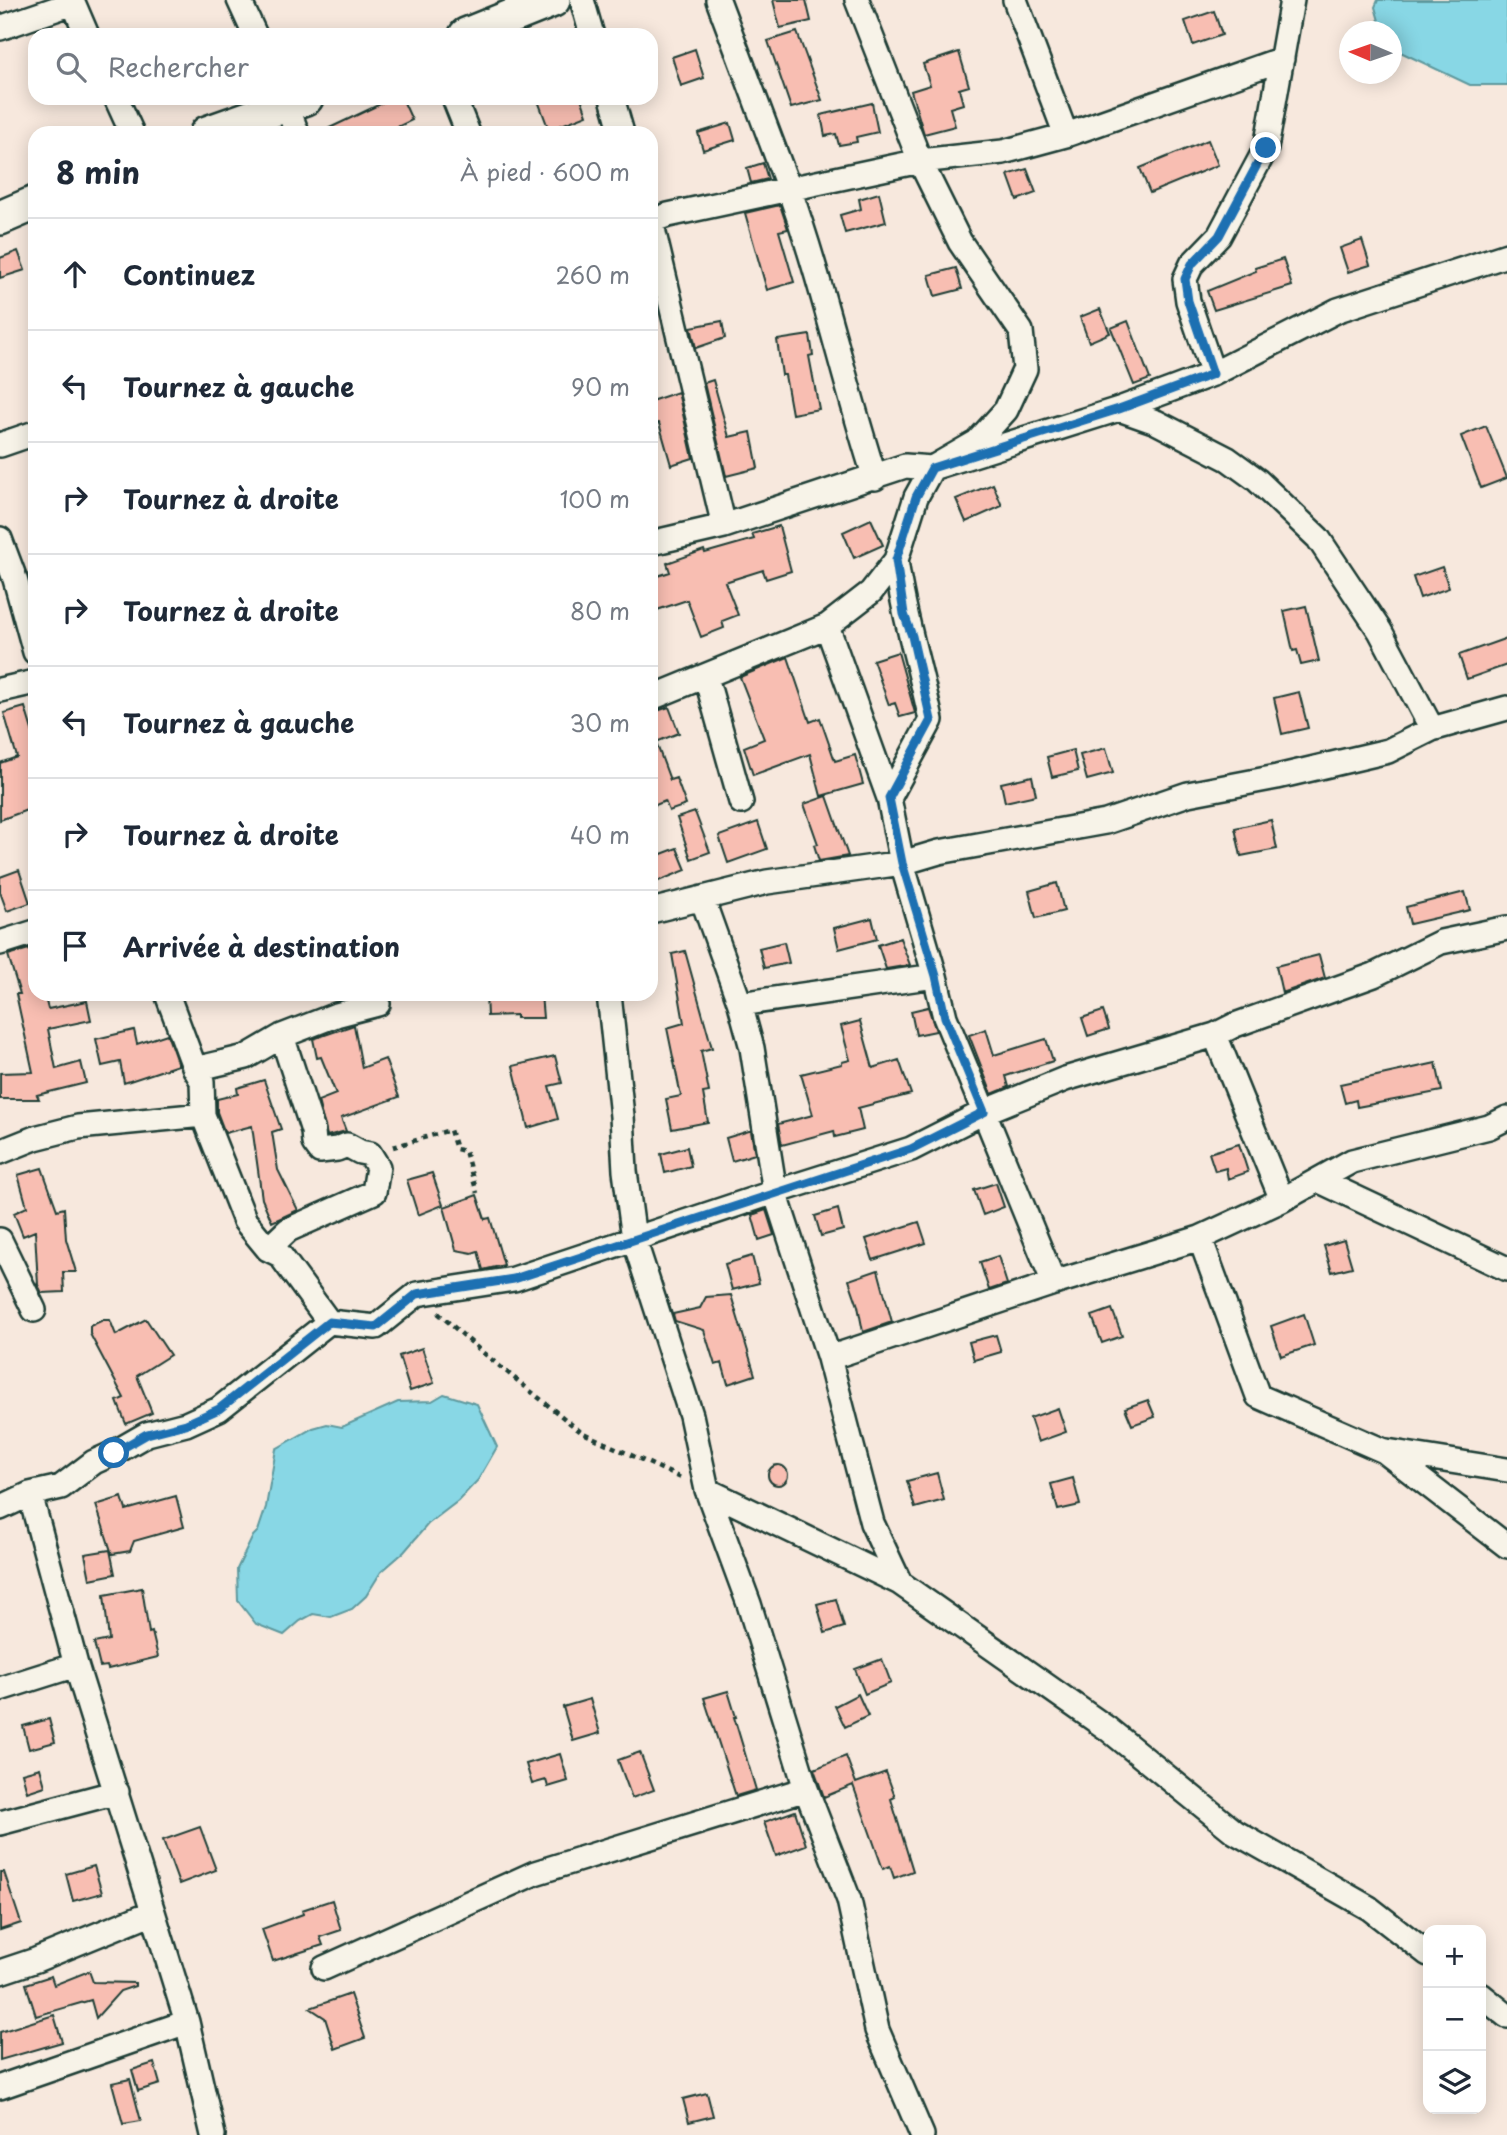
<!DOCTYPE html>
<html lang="fr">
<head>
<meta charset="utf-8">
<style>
  :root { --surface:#fff; --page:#f2f2f3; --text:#1f2937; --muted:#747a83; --line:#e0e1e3 }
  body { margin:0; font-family:"Playpen Sans",sans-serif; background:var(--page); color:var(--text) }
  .controls { position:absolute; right:21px; bottom:21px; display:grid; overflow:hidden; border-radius:14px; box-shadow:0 4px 18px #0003 }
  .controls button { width:63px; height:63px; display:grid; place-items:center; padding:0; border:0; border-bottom:2px solid var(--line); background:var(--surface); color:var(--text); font:35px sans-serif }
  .compass { position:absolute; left:1339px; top:21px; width:63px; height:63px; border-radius:50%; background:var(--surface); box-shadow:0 4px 18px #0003; rotate:272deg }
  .stop { position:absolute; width:21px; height:21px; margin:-16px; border:5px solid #1f6fb2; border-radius:50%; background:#fff }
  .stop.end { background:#1f6fb2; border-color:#fff; box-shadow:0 2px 7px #0008 }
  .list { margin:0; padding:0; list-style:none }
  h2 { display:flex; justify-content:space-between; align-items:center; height:91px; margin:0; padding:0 28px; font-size:30px }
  h2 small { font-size:23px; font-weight:400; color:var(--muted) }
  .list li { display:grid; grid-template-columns:46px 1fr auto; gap:21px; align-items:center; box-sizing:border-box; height:112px; padding:0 28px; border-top:2px solid var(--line) }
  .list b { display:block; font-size:26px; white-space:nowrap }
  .list em { font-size:23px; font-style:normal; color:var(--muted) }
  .icon { flex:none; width:38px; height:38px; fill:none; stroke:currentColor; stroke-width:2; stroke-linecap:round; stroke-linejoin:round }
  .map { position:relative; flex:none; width:1507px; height:2135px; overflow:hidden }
  .search { position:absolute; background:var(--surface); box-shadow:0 4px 18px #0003; left:28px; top:28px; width:630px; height:77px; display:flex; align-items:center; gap:18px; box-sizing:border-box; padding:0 24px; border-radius:21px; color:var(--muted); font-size:26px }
  .panel { position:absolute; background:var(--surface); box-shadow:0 4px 18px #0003; left:28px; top:126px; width:630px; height:875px; border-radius:21px }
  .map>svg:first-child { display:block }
  .water { fill:#88d7e5; stroke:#5e999e; stroke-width:2 }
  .building { fill:#f8beb2; stroke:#1f3d34; stroke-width:2 }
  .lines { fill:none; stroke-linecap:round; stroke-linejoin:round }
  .street-casing { stroke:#1f3d34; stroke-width:28 }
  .secondary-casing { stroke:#1f3d34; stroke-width:38 }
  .path { stroke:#1f3d34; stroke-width:4.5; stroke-dasharray:5 5; stroke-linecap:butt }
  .street { stroke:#f7f3e8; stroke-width:23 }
  .secondary { stroke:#f7f3e8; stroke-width:33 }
  .route { stroke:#1f6fb2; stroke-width:9 }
</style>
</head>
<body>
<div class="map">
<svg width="1507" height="2135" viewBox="0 0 1507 2135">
  <rect width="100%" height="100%" fill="#f7e8dd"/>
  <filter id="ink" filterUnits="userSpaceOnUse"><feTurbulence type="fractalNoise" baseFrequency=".0143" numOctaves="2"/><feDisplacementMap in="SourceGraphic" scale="14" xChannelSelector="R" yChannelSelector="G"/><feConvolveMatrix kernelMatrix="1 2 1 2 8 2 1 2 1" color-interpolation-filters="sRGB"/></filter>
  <g filter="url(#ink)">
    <path class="water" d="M 1378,0 L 1507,0 L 1507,85 L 1470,85 L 1392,48 L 1392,32 L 1382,31 L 1375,7 Z
      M 444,1394 L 477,1404 L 497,1447 L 478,1480 L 458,1501 L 428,1524 L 404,1552 L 381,1572 L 366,1596 L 352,1609 L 331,1617 L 313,1614 L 300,1621 L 284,1635 L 256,1624 L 238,1601 L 237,1569 L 253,1536 L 258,1531 L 266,1507 L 276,1449 L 313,1428 L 327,1424 L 342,1427 L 398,1402 L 432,1401 Z"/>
    <path class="building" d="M 773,0 L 806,0 L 811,21 L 780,28 Z
      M 1214,11 L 1222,35 L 1193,45 L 1185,21 Z
      M 797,32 L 822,100 L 791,108 L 768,41 Z
      M 695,49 L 704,78 L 681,86 L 672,57 Z
      M 959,52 L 969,86 L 959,89 L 963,104 L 950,108 L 955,126 L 924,134 L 911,91 L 930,85 L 923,64 Z
      M 393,98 L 402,98 L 412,120 L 385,133 L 319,133 Z
      M 537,98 L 581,98 L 587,115 L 549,130 Z
      M 872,103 L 878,132 L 856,137 L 857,142 L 839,145 L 836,134 L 825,136 L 821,115 Z
      M 730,123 L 735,140 L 703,150 L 698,133 Z
      M 1208,140 L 1218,165 L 1150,193 L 1140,168 Z
      M 763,163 L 768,179 L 751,183 L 747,168 Z
      M 1027,169 L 1036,193 L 1017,200 L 1008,175 Z
      M 879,193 L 886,222 L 845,233 L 840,215 L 861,209 L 859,199 Z
      M 780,205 L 788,229 L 779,231 L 794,282 L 767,290 L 745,213 Z
      M 1362,240 L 1370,265 L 1348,272 L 1340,248 Z
      M 18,251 L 25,270 L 0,278 L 0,258 Z
      M 1283,259 L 1292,286 L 1214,310 L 1207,291 L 1256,271 L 1255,268 Z
      M 956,268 L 962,289 L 935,296 L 929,275 Z
      M 1100,309 L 1110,333 L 1089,342 L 1080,317 Z
      M 722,321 L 725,338 L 696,348 L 691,327 Z
      M 1128,321 L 1150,379 L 1134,385 L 1111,328 Z
      M 810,335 L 813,355 L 809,356 L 819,409 L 792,414 L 785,375 L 782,375 L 777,340 Z
      M 713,380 L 729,437 L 751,432 L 758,468 L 726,476 L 704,383 Z
      M 678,392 L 693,458 L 671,465 L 659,423 L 651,425 L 651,401 Z
      M 1486,426 L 1507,478 L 1481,488 L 1461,436 Z
      M 993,484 L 1002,506 L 966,522 L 956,499 Z
      M 871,519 L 883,545 L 854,558 L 843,532 Z
      M 779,526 L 791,571 L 766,579 L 763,570 L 725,582 L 738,615 L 722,621 L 724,628 L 701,637 L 687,600 L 651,612 L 651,578 L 670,572 L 667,563 L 704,550 L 705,553 L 754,539 L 752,534 Z
      M 1442,567 L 1449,588 L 1420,598 L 1413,577 Z
      M 1306,606 L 1319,661 L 1301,665 L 1297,650 L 1293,651 L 1284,611 Z
      M 1507,638 L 1507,665 L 1467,679 L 1459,655 Z
      M 898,652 L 915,713 L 900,717 L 895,703 L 889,705 L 873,660 Z
      M 788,657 L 810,722 L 820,718 L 835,761 L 855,755 L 863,784 L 821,796 L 810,754 L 753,775 L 744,747 L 764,739 L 740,677 Z
      M 1299,692 L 1308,728 L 1282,734 L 1274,698 Z
      M 25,707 L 35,740 L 35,807 L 0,820 L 0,763 L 17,757 L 4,713 Z
      M 669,707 L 679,733 L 656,742 L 670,780 L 676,778 L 686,805 L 669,811 L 665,801 L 651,807 L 651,713 Z
      M 1106,748 L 1113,773 L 1087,780 L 1080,755 Z
      M 1073,750 L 1078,771 L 1052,777 L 1047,757 Z
      M 1032,776 L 1036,795 L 1005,802 L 1001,783 Z
      M 827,796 L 848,856 L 819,861 L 814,845 L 818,844 L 804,804 Z
      M 695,812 L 710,852 L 691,859 L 677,818 Z
      M 1271,820 L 1277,849 L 1241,856 L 1235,828 Z
      M 758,822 L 767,849 L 728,863 L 719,836 Z
      M 677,848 L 686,870 L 651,884 L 651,858 Z
      M 19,870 L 30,903 L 7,911 L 0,892 L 0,877 Z
      M 1057,883 L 1064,911 L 1036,918 L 1029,891 Z
      M 1465,892 L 1470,910 L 1410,924 L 1406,907 Z
      M 872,918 L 877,939 L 839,949 L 834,928 Z
      M 900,938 L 910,965 L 886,969 L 878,945 Z
      M 784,942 L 789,963 L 764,968 L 759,948 Z
      M 29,949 L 35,968 L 35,994 L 44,994 L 48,1009 L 87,1001 L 91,1020 L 48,1029 L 56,1069 L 81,1062 L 86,1083 L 37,1095 L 39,1099 L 0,1099 L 0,1073 L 33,1072 L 16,994 L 20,994 L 8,955 Z
      M 685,951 L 712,1048 L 701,1051 L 709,1092 L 703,1093 L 708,1122 L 672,1129 L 666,1099 L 681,1096 L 667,1028 L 684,1023 L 672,954 Z
      M 1319,955 L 1325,978 L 1282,993 L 1276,966 Z
      M 486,994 L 541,994 L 543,1018 L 516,1018 L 516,1015 L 487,1016 Z
      M 928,1007 L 936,1031 L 916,1035 L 911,1011 Z
      M 1103,1011 L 1109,1029 L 1088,1036 L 1082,1018 Z
      M 860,1021 L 873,1068 L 899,1060 L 911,1094 L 858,1108 L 863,1130 L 835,1137 L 834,1131 L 782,1145 L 778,1124 L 813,1115 L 801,1074 L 842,1064 L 842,1062 L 850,1060 L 841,1026 Z
      M 354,1025 L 362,1068 L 385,1059 L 399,1097 L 341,1118 L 346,1131 L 327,1136 L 318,1101 L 336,1094 L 321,1057 L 317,1058 L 313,1039 Z
      M 986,1029 L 994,1055 L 1046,1039 L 1053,1061 L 1006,1076 L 1009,1087 L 992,1094 L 969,1035 Z
      M 134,1030 L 137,1044 L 167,1034 L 178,1065 L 124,1083 L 120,1062 L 102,1066 L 96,1039 Z
      M 555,1056 L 562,1083 L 549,1086 L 558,1119 L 528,1128 L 513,1066 Z
      M 1436,1063 L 1442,1091 L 1357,1107 L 1356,1100 L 1345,1103 L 1340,1084 Z
      M 264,1080 L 281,1129 L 272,1132 L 278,1170 L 298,1210 L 272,1222 L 262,1199 L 252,1126 L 225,1133 L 217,1112 L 217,1099 L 238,1094 L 237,1088 Z
      M 749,1131 L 751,1131 L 755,1154 L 732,1161 L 726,1138 Z
      M 1239,1144 L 1248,1172 L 1228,1179 L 1226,1168 L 1215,1171 L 1209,1153 Z
      M 687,1147 L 691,1166 L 665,1173 L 661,1154 Z
      M 42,1168 L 57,1210 L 64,1208 L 66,1239 L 76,1272 L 63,1272 L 64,1292 L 42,1293 L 38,1285 L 35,1231 L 23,1236 L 14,1213 L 27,1207 L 18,1175 Z
      M 432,1173 L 443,1205 L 418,1215 L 407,1180 Z
      M 996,1183 L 1004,1207 L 983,1215 L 974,1190 Z
      M 477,1195 L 485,1219 L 490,1218 L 504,1265 L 483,1270 L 478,1251 L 472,1253 L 456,1250 L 444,1207 Z
      M 838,1209 L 843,1230 L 821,1236 L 815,1216 Z
      M 766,1210 L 774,1235 L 759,1240 L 752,1215 Z
      M 919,1222 L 926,1243 L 873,1260 L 866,1239 Z
      M 1344,1240 L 1352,1267 L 1332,1272 L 1324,1246 Z
      M 752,1256 L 759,1283 L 732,1290 L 725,1264 Z
      M 998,1256 L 1007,1284 L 989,1290 L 980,1262 Z
      M 878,1270 L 892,1322 L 863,1332 L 858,1306 L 849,1280 Z
      M 731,1295 L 755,1375 L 728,1384 L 722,1363 L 715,1365 L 704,1330 L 675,1321 L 673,1314 L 700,1308 L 706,1297 Z
      M 1112,1309 L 1122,1336 L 1102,1343 L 1092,1316 Z
      M 1304,1314 L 1314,1345 L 1281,1356 L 1271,1326 Z
      M 146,1319 L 170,1355 L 137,1376 L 152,1413 L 126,1424 L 117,1401 L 124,1398 L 90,1334 L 90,1326 L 103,1320 L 110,1320 L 116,1335 Z
      M 996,1335 L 1001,1352 L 974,1360 L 969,1342 Z
      M 422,1348 L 434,1383 L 410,1391 L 399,1356 Z
      M 1148,1400 L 1155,1417 L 1132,1425 L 1125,1408 Z
      M 1058,1408 L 1066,1432 L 1038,1442 L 1030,1418 Z
      M768 1475a10 10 0 1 1 20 0a10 10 0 1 1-20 0Z
      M 937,1473 L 944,1500 L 915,1508 L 907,1481 Z
      M 1073,1478 L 1080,1505 L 1058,1510 L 1051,1484 Z
      M 176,1496 L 184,1527 L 134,1541 L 130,1551 L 112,1554 L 96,1505 L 122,1497 L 126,1510 Z
      M 110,1550 L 115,1574 L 90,1579 L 85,1554 Z
      M 142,1588 L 149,1633 L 152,1632 L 158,1657 L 108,1669 L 107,1666 L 100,1667 L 94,1643 L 109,1640 L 104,1595 Z
      M 836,1599 L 844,1627 L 825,1633 L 817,1604 Z
      M 882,1659 L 891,1683 L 865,1694 L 855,1669 Z
      M 728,1691 L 736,1717 L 734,1717 L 756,1790 L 736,1796 L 704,1698 Z
      M 858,1694 L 868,1716 L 845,1727 L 835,1706 Z
      M 590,1699 L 600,1733 L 573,1741 L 563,1707 Z
      M 49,1719 L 55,1742 L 29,1749 L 23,1726 Z
      M 640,1752 L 654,1790 L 632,1798 L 618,1760 Z
      M 560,1754 L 568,1781 L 548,1787 L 546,1780 L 532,1784 L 526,1764 Z
      M 846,1756 L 856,1783 L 886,1772 L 895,1797 L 891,1799 L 913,1871 L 894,1878 L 890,1866 L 883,1869 L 853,1785 L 824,1797 L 814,1769 Z
      M 40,1768 L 45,1786 L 27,1792 L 22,1773 Z
      M 795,1811 L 806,1845 L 776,1856 L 764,1822 Z
      M 200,1827 L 216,1870 L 179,1884 L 163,1840 Z
      M 94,1866 L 102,1893 L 73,1901 L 66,1874 Z
      M 0,1872 L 4,1872 L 21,1923 L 0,1930 Z
      M 332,1900 L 341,1930 L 320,1937 L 323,1945 L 273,1961 L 262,1929 L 303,1914 L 302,1910 Z
      M 89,1971 L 93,1982 L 135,1983 L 135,1986 L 120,1991 L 96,2018 L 91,2000 L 36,2016 L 26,1984 L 51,1976 L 54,1985 Z
      M 350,1994 L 365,2038 L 335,2049 L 325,2018 L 310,2008 Z
      M 54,2015 L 62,2042 L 0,2060 L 0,2032 Z
      M 154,2063 L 160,2084 L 138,2091 L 132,2070 Z
      M 130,2079 L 141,2121 L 123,2124 L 112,2083 Z
      M 707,2093 L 713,2116 L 689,2122 L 683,2099 Z"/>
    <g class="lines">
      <g class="street-casing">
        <path id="street" d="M 72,0 L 87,35
          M 239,0 L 255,35
          M 582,0 L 592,35
          M 718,0 L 789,189 L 668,215 L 651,221 L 724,526
          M 857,0 L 920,161 L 789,189 C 823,284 844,382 875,478
          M 1015,0 L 1066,135
          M 0,28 L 73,3
          M 116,98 L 132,133
          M 284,98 L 297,133
          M 454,98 L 468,133
          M 612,98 L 622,133
          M 1213,374 L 1188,301 L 1185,279 L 1192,264 L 1219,236 L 1266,148 L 1292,0
          M 1119,409 L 1156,422 L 1228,459 L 1257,480 L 1318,538 L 1380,631 L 1432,729
          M 0,445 L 35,433
          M 0,539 L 15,579 L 35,652
          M 651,543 L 724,526 L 905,466 L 932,468 L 977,442 L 1006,410 L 1025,369 L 1021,331 L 960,242 L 920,161 L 1003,152 L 1066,135 L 1282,59
          M 896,560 C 903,615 920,666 931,720 L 889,798 L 902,863 L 935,976 L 945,1017 L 984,1112 L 1065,1079 L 1215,1035 L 1235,1025 L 1374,975 L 1441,942 L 1507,928
          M 827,626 L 889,798
          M 706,677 L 741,802
          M 0,690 L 35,682
          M 651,698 L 827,626 L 871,592 L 896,560 L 916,497 L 932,468 L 1119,409 L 1213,374 L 1338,310 L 1507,255
          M 651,911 L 767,882 L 902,863 L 939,852 L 1106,822 L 1188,794 L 1277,777 L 1388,751 L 1432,729 L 1507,708
          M 0,943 L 35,932
          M 167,994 L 195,1069 L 202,1081 L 203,1115 L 245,1221 L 268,1249 L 280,1255 L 329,1322 L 376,1327 L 417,1294 L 514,1279 L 775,1192 L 752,1048 L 740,1004 L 702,898
          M 609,994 L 622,1116 L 625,1171 L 634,1239 L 691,1415 L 707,1490 L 900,1583 L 1108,1729 L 1235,1832 L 1369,1908 L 1428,1954
          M 740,1004 L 935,976
          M 195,1069 L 246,1057 L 282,1036 L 336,1015 L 378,1004
          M 0,1152 L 35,1138 L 78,1127 L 203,1115
          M 1318,1180 L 1507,1269
          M 1282,1200 L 1352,1161 L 1489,1127 L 1507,1118
          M 1200,1238 L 1258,1396 L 1384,1451 L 1507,1546
          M 0,1240 L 34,1310
          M 268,1249 L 288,1230 L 374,1192 L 378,1167 L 370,1154 L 360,1152 L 347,1145 L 337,1149 L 320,1151 L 314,1143 L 313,1131 L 282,1036
          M 1054,1283 L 1200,1238 L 1282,1200 L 1215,1035
          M 829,1358 L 1054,1283 L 984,1112 L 911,1149 L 775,1192 L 829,1358 L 872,1523 L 900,1583
          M 1387,1451 L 1507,1470
          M 707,1490 L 749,1604 L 806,1789 L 849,1900 L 877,2030 L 922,2135
          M 0,1508 L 30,1494 L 61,1487 L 94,1462 L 114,1453 L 147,1434 L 186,1424 L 219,1409 L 329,1322
          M 0,1689 L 76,1665
          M 0,1823 L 117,1792
          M 153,1912 L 187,2022 L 213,2135
          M 324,1968 L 535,1873 L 806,1789
          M 0,1972 L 36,1960 L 153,1912 L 76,1665 L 30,1494
          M 1481,1995 L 1507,2016
          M 0,2087 L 187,2022"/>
      </g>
      <g class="secondary-casing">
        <path id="secondary" d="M 466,35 L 553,0
          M 207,133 L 306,98
          M 0,218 L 35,203"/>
      </g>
      <path class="path" d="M 393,1147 L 450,1130 L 456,1149 L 465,1151 L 477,1193
        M 438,1313 L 481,1351 L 581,1432 L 681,1478"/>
      <use href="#street" class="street"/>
      <use href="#secondary" class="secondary"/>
    </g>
  </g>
  <g class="lines" filter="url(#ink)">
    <path class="route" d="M 114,1453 L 147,1434 L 186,1424 L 219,1409 L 329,1322 L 376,1327 L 417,1294 L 514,1279 L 911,1149 L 984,1112 L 945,1017 L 936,976 L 902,863 L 889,798 L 931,720 L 912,636 L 904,614 L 896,560 L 916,497 L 932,468 L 1119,409 L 1213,374 L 1188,301 L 1185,279 L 1192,264 L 1219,236 L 1266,148"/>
  </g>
</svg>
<div class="controls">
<button>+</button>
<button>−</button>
<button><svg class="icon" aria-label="layers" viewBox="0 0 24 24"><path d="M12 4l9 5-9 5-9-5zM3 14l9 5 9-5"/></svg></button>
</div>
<svg class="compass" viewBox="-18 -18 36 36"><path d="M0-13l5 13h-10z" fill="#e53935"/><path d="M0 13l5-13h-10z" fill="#747a83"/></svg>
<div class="stop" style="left:114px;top:1453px"></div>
<div class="stop end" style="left:1266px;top:148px"></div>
<div class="search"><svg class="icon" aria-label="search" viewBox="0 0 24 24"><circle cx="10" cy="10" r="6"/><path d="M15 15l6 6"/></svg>Rechercher</div>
<section class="panel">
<h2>8 min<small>À pied · 600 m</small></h2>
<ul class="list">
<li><svg class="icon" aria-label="ahead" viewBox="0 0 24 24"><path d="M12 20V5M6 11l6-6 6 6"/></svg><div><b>Continuez</b></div><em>260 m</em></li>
<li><svg class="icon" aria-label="left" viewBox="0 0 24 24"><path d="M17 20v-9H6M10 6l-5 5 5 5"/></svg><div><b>Tournez à gauche</b></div><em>90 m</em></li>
<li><svg class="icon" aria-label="right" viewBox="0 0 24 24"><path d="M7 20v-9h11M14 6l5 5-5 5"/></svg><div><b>Tournez à droite</b></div><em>100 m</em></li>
<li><svg class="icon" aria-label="right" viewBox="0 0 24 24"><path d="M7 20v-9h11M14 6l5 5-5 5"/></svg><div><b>Tournez à droite</b></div><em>80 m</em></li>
<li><svg class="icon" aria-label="left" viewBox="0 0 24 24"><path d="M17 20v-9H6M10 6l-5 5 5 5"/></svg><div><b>Tournez à gauche</b></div><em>30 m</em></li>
<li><svg class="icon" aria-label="right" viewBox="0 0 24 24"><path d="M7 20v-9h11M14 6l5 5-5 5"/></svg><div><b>Tournez à droite</b></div><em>40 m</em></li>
<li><svg class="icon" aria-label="arrive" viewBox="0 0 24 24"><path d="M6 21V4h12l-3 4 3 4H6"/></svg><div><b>Arrivée à destination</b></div></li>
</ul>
</section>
</div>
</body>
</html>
